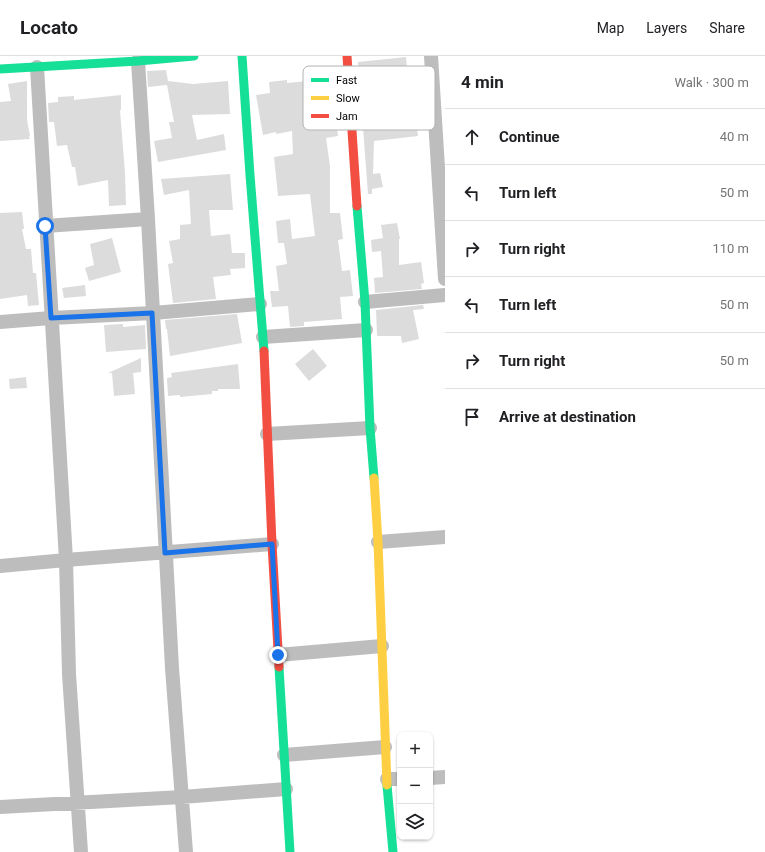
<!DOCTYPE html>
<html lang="en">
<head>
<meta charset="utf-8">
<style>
  :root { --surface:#fff; --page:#f6f6f6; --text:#202124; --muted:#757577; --line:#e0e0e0 }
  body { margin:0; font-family:Roboto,sans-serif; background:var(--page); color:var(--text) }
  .controls { position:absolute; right:12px; bottom:12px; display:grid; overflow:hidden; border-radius:8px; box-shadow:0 1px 3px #0004 }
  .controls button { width:36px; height:36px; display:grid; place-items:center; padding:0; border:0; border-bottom:1px solid var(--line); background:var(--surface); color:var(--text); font:20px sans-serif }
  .stop { position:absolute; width:12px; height:12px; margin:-9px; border:3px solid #1a73e8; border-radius:50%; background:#fff }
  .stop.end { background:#1a73e8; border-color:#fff; box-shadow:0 1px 4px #0008 }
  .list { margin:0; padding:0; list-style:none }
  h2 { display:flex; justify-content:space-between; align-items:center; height:52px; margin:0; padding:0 16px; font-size:17px }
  h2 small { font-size:13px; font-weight:400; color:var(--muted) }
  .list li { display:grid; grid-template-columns:26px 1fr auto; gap:12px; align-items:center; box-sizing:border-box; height:56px; padding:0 16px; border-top:1px solid var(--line) }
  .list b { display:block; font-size:15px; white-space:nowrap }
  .list em { font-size:13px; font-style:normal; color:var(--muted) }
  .icon { flex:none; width:22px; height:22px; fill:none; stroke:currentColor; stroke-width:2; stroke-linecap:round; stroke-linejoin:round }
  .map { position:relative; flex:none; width:445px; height:796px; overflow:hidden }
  header { display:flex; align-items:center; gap:24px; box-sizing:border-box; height:56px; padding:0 20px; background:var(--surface); border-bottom:1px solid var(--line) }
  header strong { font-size:19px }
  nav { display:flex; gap:22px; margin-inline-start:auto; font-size:14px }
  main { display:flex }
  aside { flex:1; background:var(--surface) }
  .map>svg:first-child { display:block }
  .building { fill:#dcdcdc }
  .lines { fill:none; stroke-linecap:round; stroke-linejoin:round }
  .street { stroke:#bdbdbd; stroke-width:14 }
  .fast { stroke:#16e098; stroke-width:9 }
  .slow { stroke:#ffcf43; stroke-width:9 }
  .jam { stroke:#f24e42; stroke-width:9 }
  .route { stroke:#1a73e8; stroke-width:5 }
  .key { fill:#fff; stroke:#b2b2b2; stroke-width:1 }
  .key-label { font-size:11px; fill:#000 }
</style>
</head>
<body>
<header>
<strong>Locato</strong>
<nav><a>Map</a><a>Layers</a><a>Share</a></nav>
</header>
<main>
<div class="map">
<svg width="445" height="796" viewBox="0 0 445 796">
  <rect width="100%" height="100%" fill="#fff"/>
  <path class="building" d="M 406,1 L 407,13 L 400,13 L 406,46 L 413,45 L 418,80 L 374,85 L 373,118 L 380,117 L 383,131 L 372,133 L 372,138 L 368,138 L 363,72 L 386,68 L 379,26 L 360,28 L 358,6 Z
    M 166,14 L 168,25 L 193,28 L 228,25 L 230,58 L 192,59 L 197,84 L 224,78 L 226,94 L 158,106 L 154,85 L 172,82 L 169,66 L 174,66 L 167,29 L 148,31 L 147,15 Z
    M 337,20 L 339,39 L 332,40 L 338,71 L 337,71 L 338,80 L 326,82 L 330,110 L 330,157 L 340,157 L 343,183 L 338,184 L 342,215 L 350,214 L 353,240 L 340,241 L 342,263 L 304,266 L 304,270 L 290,271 L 288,250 L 272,251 L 270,235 L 279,235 L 276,210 L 287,208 L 284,187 L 278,187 L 276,165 L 290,163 L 292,183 L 315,180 L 310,138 L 278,140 L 274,101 L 293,98 L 292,75 L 276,78 L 276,76 L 263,79 L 256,39 L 270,37 L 269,26 L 287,24 L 287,27 L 308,25 L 308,23 Z
    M 27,25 L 27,64 L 30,80 L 29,80 L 30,83 L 0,85 L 0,46 L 11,45 L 8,28 Z
    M 121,39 L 121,54 L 120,54 L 125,117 L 126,149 L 109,150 L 108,124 L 78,130 L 75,111 L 72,111 L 67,89 L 57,90 L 54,66 L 49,66 L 48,47 L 58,46 L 58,41 L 74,40 L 74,44 Z
    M 230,118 L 233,154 L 209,154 L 211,180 L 230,178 L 232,197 L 245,197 L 245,212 L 230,213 L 231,219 L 213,221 L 216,243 L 173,247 L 168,208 L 173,207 L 169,185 L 180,183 L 180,169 L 191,168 L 189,134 L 164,139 L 161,123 Z
    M 22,156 L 24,173 L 22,173 L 26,193 L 31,193 L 33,217 L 36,217 L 39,249 L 28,250 L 27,239 L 0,243 L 0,157 Z
    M 397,167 L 400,183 L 399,183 L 399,209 L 421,206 L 424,227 L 421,228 L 422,233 L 375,237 L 374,222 L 383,221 L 381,195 L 372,196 L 371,184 L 383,182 L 381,169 Z
    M 112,182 L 121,216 L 89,225 L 85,212 L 94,209 L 90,188 Z
    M 85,229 L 86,240 L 64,242 L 62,232 Z
    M 423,249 L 424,253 L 413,254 L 419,283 L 402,287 L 401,280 L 377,280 L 376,254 Z
    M 237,258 L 242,287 L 170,300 L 167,273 L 166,273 L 165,264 Z
    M 123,268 L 123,271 L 145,269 L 146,293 L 106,296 L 104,269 Z
    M 313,293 L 327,310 L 309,325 L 295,308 Z
    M 141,302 L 141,316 L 133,317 L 135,338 L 114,340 L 112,317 L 108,317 Z
    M 238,308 L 240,333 L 218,333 L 218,335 L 212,335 L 212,338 L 180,341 L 180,339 L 168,340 L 167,322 L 172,321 L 171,317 Z
    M 26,321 L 27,332 L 10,333 L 9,323 Z"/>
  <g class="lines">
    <path class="street" d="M 431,0 L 445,223
      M 138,5 L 148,163 L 172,612 L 186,796
      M 37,11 L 66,504 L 69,618 L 81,796
      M 45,170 L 148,163
      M 365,246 L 445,239
      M 0,266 L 51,262 L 153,257 L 260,248
      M 263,281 L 366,274
      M 267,378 L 370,372
      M 378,486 L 445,481
      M 0,510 L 66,504 L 272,488
      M 278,599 L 382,590
      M 284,699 L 385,691
      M 430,722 L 445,721
      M 387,723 L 400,723
      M 0,751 L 182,741 L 286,733"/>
    <path class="fast" d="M 242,0 L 250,119 L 264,295
      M 0,13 L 138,5 L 194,0
      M 357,150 L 365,246 L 370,372 L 374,422
      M 279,611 L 290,796
      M 387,729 L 393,796"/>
    <path class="slow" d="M 374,422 L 378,486 L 387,729"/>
    <path class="jam" d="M 347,0 L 357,150
      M 264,295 L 272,488 L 279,611"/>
  </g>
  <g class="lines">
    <path class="route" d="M 45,170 L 51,262 L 152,257 L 165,497 L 272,488 L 278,599"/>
  </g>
  <rect x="303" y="10" width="132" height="64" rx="6" class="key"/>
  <rect x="311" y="22" width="18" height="4" fill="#16e098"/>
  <rect x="311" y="40" width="18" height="4" fill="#ffcf43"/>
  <rect x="311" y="58" width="18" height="4" fill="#f24e42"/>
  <g class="key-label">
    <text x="336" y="28">Fast</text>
    <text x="336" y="46">Slow</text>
    <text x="336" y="64">Jam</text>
  </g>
</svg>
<div class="controls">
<button>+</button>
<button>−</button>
<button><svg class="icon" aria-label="layers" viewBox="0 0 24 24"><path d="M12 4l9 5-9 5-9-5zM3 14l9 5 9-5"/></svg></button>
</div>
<div class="stop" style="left:45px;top:170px"></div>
<div class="stop end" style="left:278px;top:599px"></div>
</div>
<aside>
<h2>4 min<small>Walk · 300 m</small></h2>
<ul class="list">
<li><svg class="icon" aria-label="ahead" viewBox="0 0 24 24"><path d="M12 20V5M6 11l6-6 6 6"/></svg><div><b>Continue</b></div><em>40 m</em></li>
<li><svg class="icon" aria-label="left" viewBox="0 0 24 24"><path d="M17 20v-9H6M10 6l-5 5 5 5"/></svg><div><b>Turn left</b></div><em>50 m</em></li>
<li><svg class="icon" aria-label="right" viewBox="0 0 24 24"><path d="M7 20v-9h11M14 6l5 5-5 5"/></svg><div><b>Turn right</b></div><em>110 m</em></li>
<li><svg class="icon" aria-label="left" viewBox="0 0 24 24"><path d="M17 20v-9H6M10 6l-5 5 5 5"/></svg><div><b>Turn left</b></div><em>50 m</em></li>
<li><svg class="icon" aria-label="right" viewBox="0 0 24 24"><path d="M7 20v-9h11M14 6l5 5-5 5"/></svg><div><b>Turn right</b></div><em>50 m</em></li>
<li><svg class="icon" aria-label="arrive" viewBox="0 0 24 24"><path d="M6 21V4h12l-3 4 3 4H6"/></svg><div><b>Arrive at destination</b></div></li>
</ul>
</aside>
</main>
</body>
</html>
